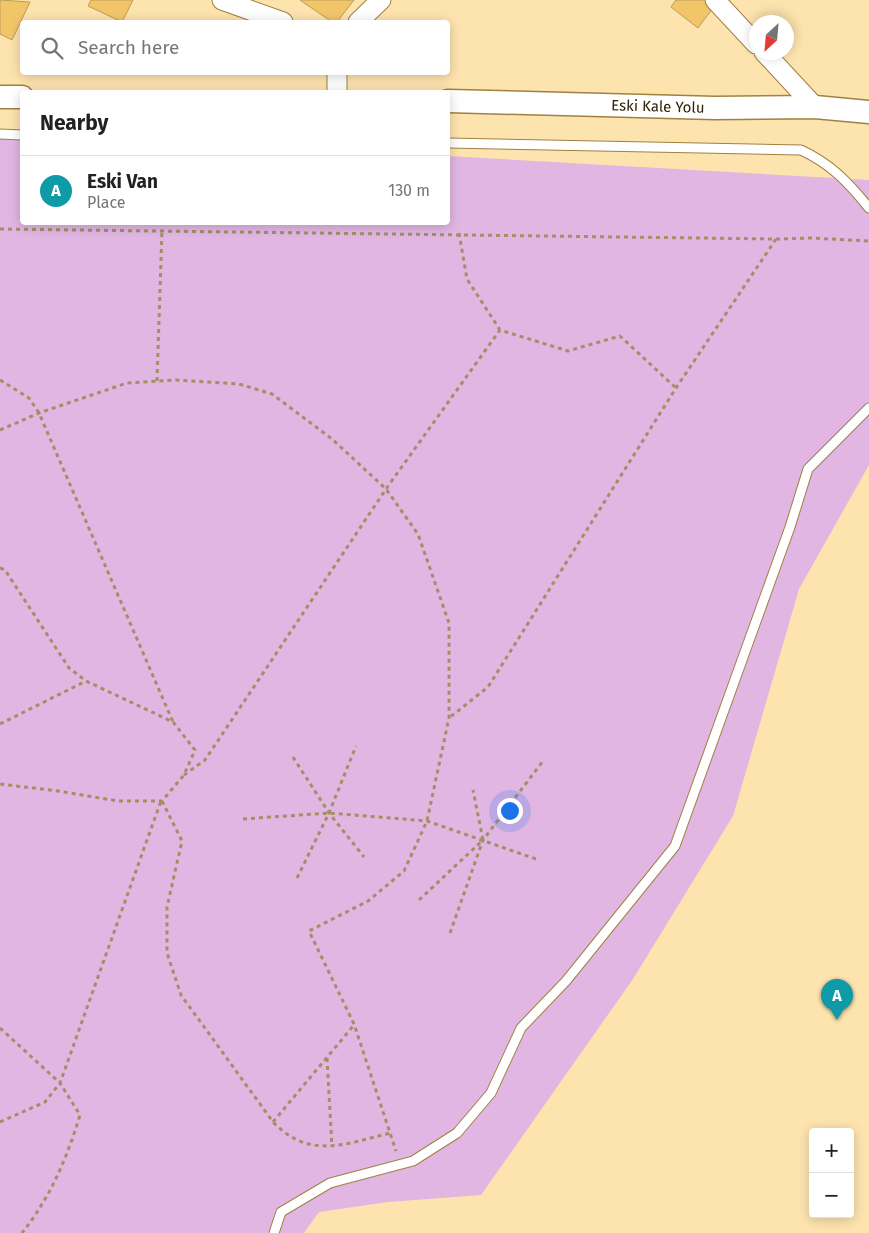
<!DOCTYPE html>
<html lang="en">
<head>
<meta charset="utf-8">
<style>
  :root { --surface:#fff; --page:#f6f6f6; --text:#202124; --muted:#757577; --line:#e0e0e0; --accent:#4371e3 }
  body { margin:0; font-family:"Fira Sans",sans-serif; background:var(--page); color:var(--text) }
  .controls { position:absolute; right:15px; bottom:15px; display:grid; overflow:hidden; border-radius:5px; box-shadow:0 2px 12px #0003 }
  .controls button { width:45px; height:45px; display:grid; place-items:center; padding:0; border:0; border-bottom:1px solid var(--line); background:var(--surface); color:var(--text); font:25px sans-serif }
  .compass { position:absolute; left:749px; top:15px; width:45px; height:45px; border-radius:50%; background:var(--surface); box-shadow:0 2px 12px #0003; rotate:206deg }
  .you { position:absolute; left:509px; top:810px; width:18px; height:18px; margin:-12px; border:4px solid #fff; border-radius:50%; background:#1a73e8; box-shadow:0 0 0 8px #1a73e833 }
  .badge { display:grid; place-items:center; width:32px; height:32px; border-radius:50%; background:var(--accent); color:#fff; font-size:16px; font-weight:700 }
  .pin { position:absolute; translate:-50% -41px; filter:drop-shadow(0 1px 2px #0008) }
  .pin::after { content:''; position:absolute; top:26px; width:18px; height:15px; background:inherit; clip-path:polygon(0 0,100% 0,50% 100%) }
  .list { margin:0; padding:0; list-style:none }
  h2 { display:flex; justify-content:space-between; align-items:center; height:65px; margin:0; padding:0 20px; font-size:21px }
  h2 small { font-size:16px; font-weight:400; color:var(--muted) }
  .list li { display:grid; grid-template-columns:32px 1fr auto; gap:15px; align-items:center; box-sizing:border-box; height:70px; padding:0 20px; border-top:1px solid var(--line) }
  .list b { display:block; font-size:19px; white-space:nowrap }
  .list p { margin:0; font-size:16px; white-space:nowrap; color:var(--muted) }
  .list em { font-size:16px; font-style:normal; color:var(--muted) }
  .icon { flex:none; width:28px; height:28px; fill:none; stroke:currentColor; stroke-width:2; stroke-linecap:round; stroke-linejoin:round }
  .map { position:relative; flex:none; width:869px; height:1233px; overflow:hidden }
  .search { position:absolute; background:var(--surface); box-shadow:0 2px 12px #0003; left:20px; top:20px; width:430px; height:55px; display:flex; align-items:center; gap:12px; box-sizing:border-box; padding:0 18px; border-radius:5px; color:var(--muted); font-size:19px }
  .panel { position:absolute; background:var(--surface); box-shadow:0 2px 12px #0003; left:20px; top:90px; width:430px; height:135px; border-radius:5px }
  .map>svg:first-child { display:block }
  .green { fill:#e1b6e3 }
  .building { fill:#f2c668; stroke:#ba9b5a }
  .lines { fill:none; stroke-linecap:round; stroke-linejoin:round }
  .service-casing { stroke:#9f8140; stroke-width:11 }
  .minor-casing { stroke:#9f8140; stroke-width:21 }
  .tertiary-casing { stroke:#9f8140; stroke-width:25 }
  .path { stroke:#a38f65; stroke-width:3; stroke-dasharray:4 4; stroke-linecap:butt }
  .service { stroke:#fff; stroke-width:9 }
  .minor { stroke:#fff; stroke-width:19 }
  .tertiary { stroke:#fff; stroke-width:22 }
  .labels { text-anchor:middle; stroke-width:5; stroke-linejoin:round; paint-order:stroke }
  .street-label { font-size:15px; fill:#302307; stroke:#fff2d8 }
</style>
</head>
<body>
<div class="map">
<svg width="869" height="1233" viewBox="0 0 869 1233">
  <rect width="100%" height="100%" fill="#fde3ae"/>
  <path class="green" d="M 0,134 L 22,136 L 22,222 L 448,222 L 448,156 L 869,180 L 869,465 L 799,589 L 733,816 L 633,979 L 481,1195 L 388,1202 L 319,1212 L 304,1233 L 0,1233 Z"/>
  <path class="building" d="M 0,0 L 30,2 L 12,40 L 0,34 Z
    M 91,0 L 133,0 L 122,22 L 88,6 Z
    M 300,0 L 354,0 L 337,22 L 332,22 Z
    M 676,0 L 718,0 L 718,1 L 698,28 L 671,7 Z"/>
  <g class="lines">
    <g class="service-casing">
      <path id="service" d="M 0,134 L 22,135
        M 448,143 L 801,150 C 831,164 848,182 869,208
        M 274,1233 L 281,1212 L 330,1183 L 413,1161 L 457,1133 L 491,1093 L 521,1028 L 566,981 L 675,846 L 790,527 L 808,469 L 869,408"/>
    </g>
    <g class="minor-casing">
      <path id="minor" d="M 222,0 L 283,22
        M 715,0 L 756,44
        M 358,22 L 381,0
        M 764,52 L 815,107
        M 337,92 L 337,72"/>
    </g>
    <g class="tertiary-casing">
      <g id="tertiary">
        <path d="M 0,97 L 22,97"/>
        <path id="s1" d="M 448,101 L 715,108 L 815,107 L 869,112"/>
      </g>
    </g>
    <path class="path" d="M 0,229 L 776,239 L 676,388 L 488,687 L 449,718
      M 459,233 L 467,279 L 500,330 L 568,351 L 620,336 L 676,388
      M 776,239 L 810,238 L 869,241
      M 0,380 L 29,398 L 39,413 L 173,722
      M 157,381 L 162,230
      M 0,430 L 39,413 L 127,383 L 176,380 L 239,384 L 272,394 L 332,439 L 386,489 L 418,534 L 449,623 L 449,718 L 427,821 L 404,871 L 368,901 L 309,931 L 354,1024 L 396,1151
      M 0,568 L 5,570 L 69,668 L 86,681 L 173,722 L 195,750 L 184,775 L 162,801 L 118,801 L 58,791 L 0,784
      M 0,724 L 86,681
      M 293,757 L 329,813 L 364,857
      M 184,775 L 205,760 L 386,489 L 500,330
      M 162,801 L 182,841 L 167,907 L 167,953 L 181,995 L 273,1122 C 310,1160 345,1144 390,1133
      M 243,819 L 329,813 L 427,821 L 536,859
      M 297,878 L 329,813 L 356,746
      M 419,900 L 483,840 L 473,790
      M 450,933 L 483,840 L 543,761
      M 0,1028 L 60,1083 L 161,801
      M 327,1058 L 332,1147
      M 0,1122 L 45,1102 L 60,1083 L 80,1115 C 67,1158 50,1198 22,1233
      M 273,1122 L 354,1025"/>
    <use href="#service" class="service"/>
    <use href="#minor" class="minor"/>
    <use href="#tertiary" class="tertiary"/>
  </g>
  <g class="labels">
    <g class="street-label">
      <text dy="5" stroke="none"><textPath href="#s1" startOffset="210">Eski Kale Yolu</textPath></text>
    </g>
  </g>
</svg>
<div class="controls">
<button>+</button>
<button>−</button>
</div>
<svg class="compass" viewBox="-18 -18 36 36"><path d="M0-13l5 13h-10z" fill="#e53935"/><path d="M0 13l5-13h-10z" fill="#757577"/></svg>
<div class="you"></div>
<div class="pin badge" style="left:837px;top:1020px;background:#0f9aa8">A</div>
<div class="search"><svg class="icon" aria-label="search" viewBox="0 0 24 24"><circle cx="10" cy="10" r="6"/><path d="M15 15l6 6"/></svg>Search here</div>
<section class="panel">
<h2>Nearby<small></small></h2>
<ul class="list">
<li><span class="badge" style="background:#0f9aa8">A</span><div><b>Eski Van</b><p>Place</p></div><em>130 m</em></li>
</ul>
</section>
</div>
</body>
</html>
